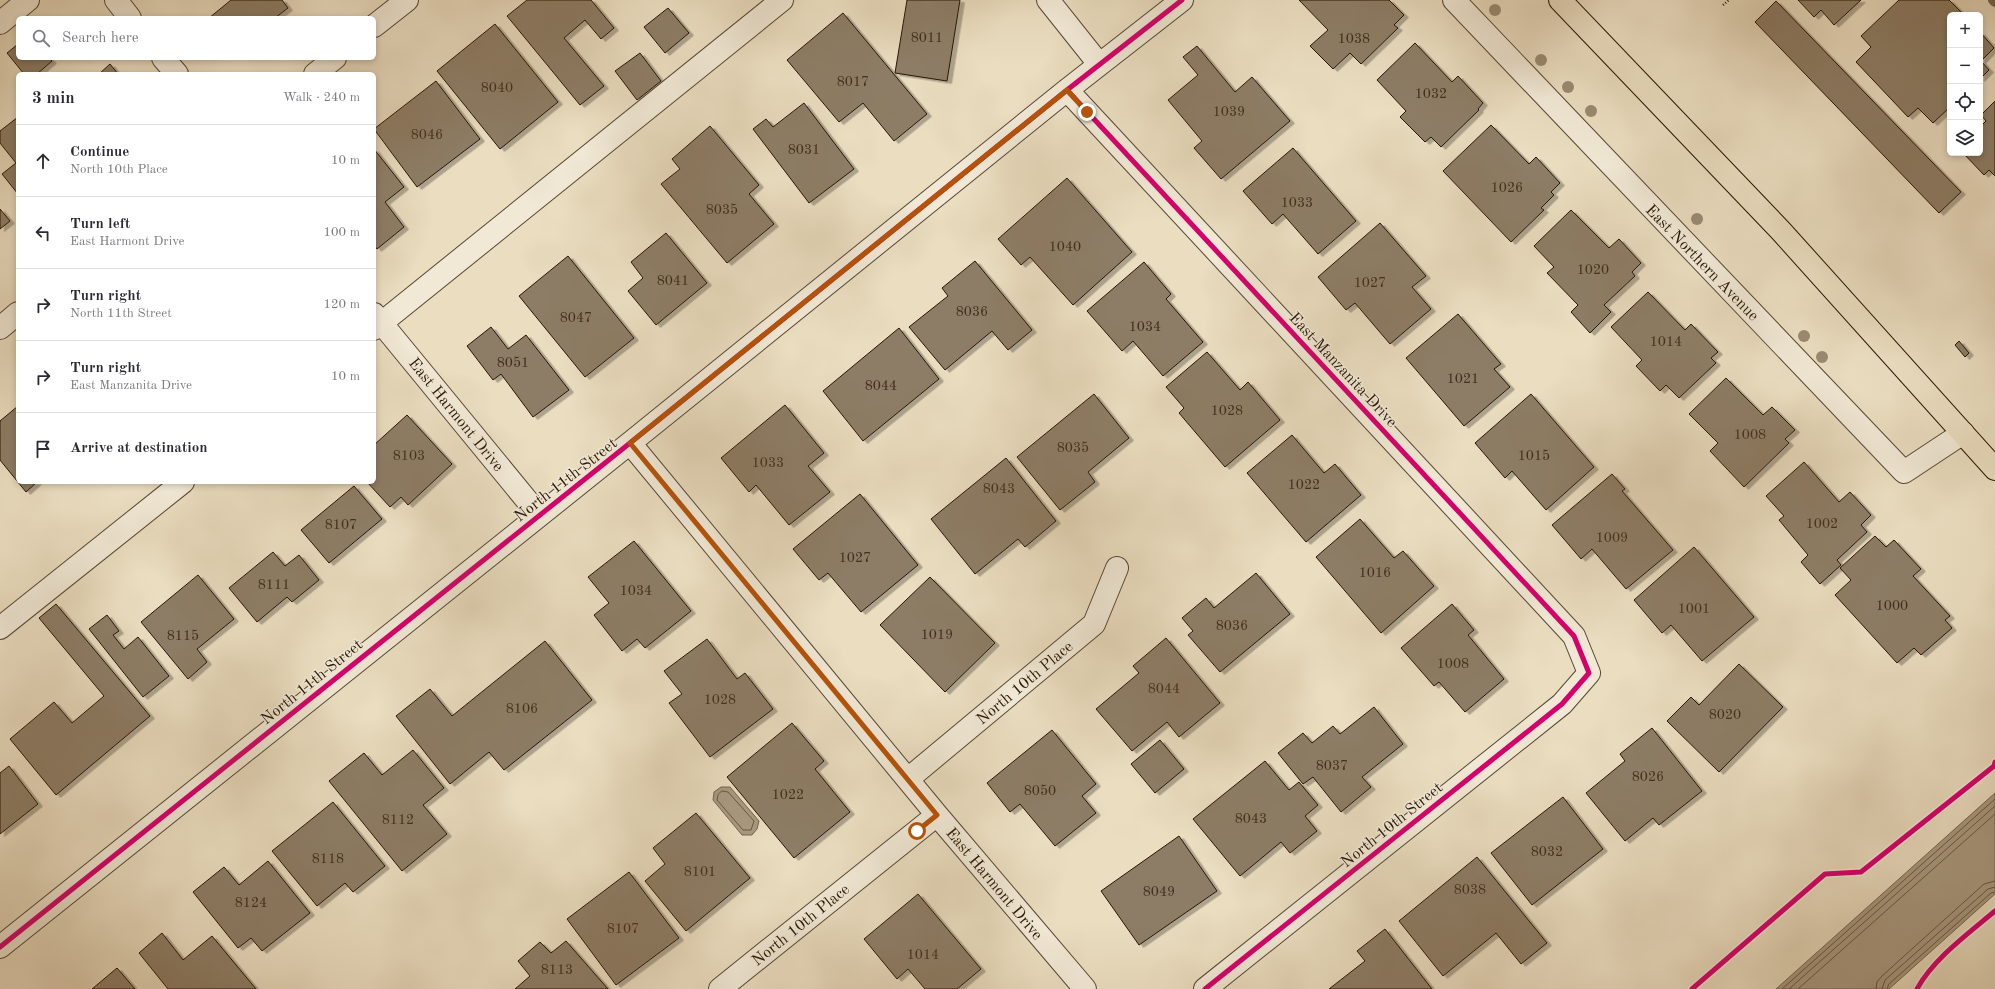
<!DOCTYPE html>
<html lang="en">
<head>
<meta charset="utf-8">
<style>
  :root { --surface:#fff; --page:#f7f7f7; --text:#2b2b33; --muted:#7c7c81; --line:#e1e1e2 }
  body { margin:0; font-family:"Old Standard TT",serif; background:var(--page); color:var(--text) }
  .controls { position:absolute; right:12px; top:12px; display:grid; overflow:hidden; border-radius:6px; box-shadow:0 2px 6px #0003 }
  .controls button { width:36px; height:36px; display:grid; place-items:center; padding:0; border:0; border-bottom:1px solid var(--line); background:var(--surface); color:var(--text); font:20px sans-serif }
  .stop { position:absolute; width:12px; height:12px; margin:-9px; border:3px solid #b45309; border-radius:50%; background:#fff }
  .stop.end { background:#b45309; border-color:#fff; box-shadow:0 1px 4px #0008 }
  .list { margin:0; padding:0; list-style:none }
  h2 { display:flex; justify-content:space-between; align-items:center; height:52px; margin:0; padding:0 16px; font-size:17px }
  h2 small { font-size:13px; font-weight:400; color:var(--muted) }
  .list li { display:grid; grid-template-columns:26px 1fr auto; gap:12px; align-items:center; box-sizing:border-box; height:72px; padding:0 16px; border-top:1px solid var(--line) }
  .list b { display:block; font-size:15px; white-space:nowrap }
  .list p { margin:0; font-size:13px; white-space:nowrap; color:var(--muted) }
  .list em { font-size:13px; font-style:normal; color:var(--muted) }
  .icon { flex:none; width:22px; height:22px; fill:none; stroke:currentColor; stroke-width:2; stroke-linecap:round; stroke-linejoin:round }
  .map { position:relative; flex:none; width:1995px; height:989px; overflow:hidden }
  .search { position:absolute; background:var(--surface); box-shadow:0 2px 6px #0003; left:16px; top:16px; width:360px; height:44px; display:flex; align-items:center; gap:10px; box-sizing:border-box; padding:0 14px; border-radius:6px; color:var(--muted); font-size:15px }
  .panel { position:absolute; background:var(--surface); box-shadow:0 2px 6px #0003; left:16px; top:72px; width:360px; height:412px; border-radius:6px }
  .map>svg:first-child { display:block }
  .water { fill:#a89980; stroke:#75644e }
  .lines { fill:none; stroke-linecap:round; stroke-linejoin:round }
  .shore { stroke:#685742; stroke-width:1 }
  .stream { stroke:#75644e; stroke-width:10 }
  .building { fill:#8d7d66; stroke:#281504; filter:url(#shadow) }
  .minor-casing { stroke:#584733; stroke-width:24 }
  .major-casing { stroke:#281504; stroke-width:24 }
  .path { stroke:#281504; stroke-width:2.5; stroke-dasharray:1 2; stroke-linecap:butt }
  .minor { stroke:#f1e9d6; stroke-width:22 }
  .major { stroke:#eaddc0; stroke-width:22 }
  .cycleway-casing { stroke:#f1e9d6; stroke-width:8 }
  .cycleway { stroke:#d6006c; stroke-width:5 }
  .tree { fill:#9a8a72 }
  .route { stroke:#b45309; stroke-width:5 }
  .labels { text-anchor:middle; stroke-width:3; stroke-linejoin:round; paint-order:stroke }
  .number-label { font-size:14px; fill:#412f1c }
  .street-label { font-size:16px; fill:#281504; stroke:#f1e9d6 }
</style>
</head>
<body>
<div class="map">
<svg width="1995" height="989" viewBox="0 0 1995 989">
  <defs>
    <filter id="shadow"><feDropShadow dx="4.5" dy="2.5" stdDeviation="0" flood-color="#0004"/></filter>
  </defs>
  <rect width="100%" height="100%" fill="#eaddc0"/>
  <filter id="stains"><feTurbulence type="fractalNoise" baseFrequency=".005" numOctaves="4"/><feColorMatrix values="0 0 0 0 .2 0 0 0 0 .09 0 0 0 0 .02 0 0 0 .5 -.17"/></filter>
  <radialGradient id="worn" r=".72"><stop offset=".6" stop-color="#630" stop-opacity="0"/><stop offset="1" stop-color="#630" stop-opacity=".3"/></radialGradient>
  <path class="water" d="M 721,787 L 730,787 L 759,821 L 757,829 L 752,835 L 742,835 L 713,800 L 714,792 Z
    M 1995,793 L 1995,894 L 1889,989 L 1776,989 Z"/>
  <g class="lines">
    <path class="shore" d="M 722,791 L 728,792 L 754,821 L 751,830 L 743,830 L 717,800 L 718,795 Z
      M 1782,989 L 1995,799
      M 1789,989 L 1995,806
      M 1798,989 L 1995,814
      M 1876,989 L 1877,982 L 1882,976 L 1984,884 L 1995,881
      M 1882,989 L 1885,980 L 1988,889 L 1995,887
      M 1887,989 L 1889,984 L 1991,893 L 1995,892"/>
    <path class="stream" d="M 1993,0 L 1995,2"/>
  </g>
  <path class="building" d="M 231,0 L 282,0 L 288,8 L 275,18 L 209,18 Z
    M 527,0 L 591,0 L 614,28 L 601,39 L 585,20 L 564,38 L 604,86 L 580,105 L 507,16 Z
    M 907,0 L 960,0 L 947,81 L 895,73 Z
    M 1299,0 L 1389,0 L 1404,15 L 1394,25 L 1398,28 L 1361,64 L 1350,53 L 1333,69 L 1310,46 L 1328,30 Z
    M 1798,0 L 1861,0 L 1834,25 L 1821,10 L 1814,17 Z
    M 1899,0 L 1949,0 L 1964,15 L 1950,15 L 1950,107 L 1933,123 L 1918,108 L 1908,117 L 1856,62 L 1871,47 L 1861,36 Z
    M 1776,1 L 1961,192 L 1939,213 L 1755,22 Z
    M 668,8 L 689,33 L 665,53 L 644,27 Z
    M 843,13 L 927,114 L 894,141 L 863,103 L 839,122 L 787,60 Z
    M 495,24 L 558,102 L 500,149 L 437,71 Z
    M 1980,32 L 1994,48 L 1981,61 L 1989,70 L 1980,79 Z
    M 1415,43 L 1452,82 L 1458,76 L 1483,103 L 1478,109 L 1479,110 L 1441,147 L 1431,137 L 1425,142 L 1400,117 L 1406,111 L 1377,80 Z
    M 18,44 L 18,58 L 49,58 L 52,61 L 37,74 L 24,74 L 7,53 Z
    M 1197,46 L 1235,92 L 1252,77 L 1290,121 L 1221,179 L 1194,148 L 1202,141 L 1168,100 L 1198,75 L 1183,57 Z
    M 640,53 L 661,81 L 637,100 L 615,71 Z
    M 110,64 L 118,74 L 99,74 Z
    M 436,81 L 480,139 L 417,187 L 374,129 Z
    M 1995,101 L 1995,176 L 1989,170 L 1984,175 L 1963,153 L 1980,153 L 1980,127 L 1986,121 L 1981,115 Z
    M 804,103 L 854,169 L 809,203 L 753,129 L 766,119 L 773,127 Z
    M 18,117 L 18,194 L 2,174 L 16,163 L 0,143 L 0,131 Z
    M 1491,125 L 1529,164 L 1536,157 L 1560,183 L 1551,192 L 1554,195 L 1541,208 L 1544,210 L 1511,242 L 1443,171 Z
    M 710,126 L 759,185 L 749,194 L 774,224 L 727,263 L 661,184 L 680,169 L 672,159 Z
    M 1293,148 L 1356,221 L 1318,254 L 1283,214 L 1272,224 L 1243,191 Z
    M 374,149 L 404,187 L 385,202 L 404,227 L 377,249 L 374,245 Z
    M 1067,178 L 1132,252 L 1073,305 L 1030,257 L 1021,265 L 998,239 Z
    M 0,209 L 10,221 L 0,229 Z
    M 1571,210 L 1609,248 L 1619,239 L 1641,263 L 1632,272 L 1635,276 L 1604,305 L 1611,312 L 1590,333 L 1571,312 L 1578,305 L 1547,273 L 1554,267 L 1534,246 Z
    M 1380,223 L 1426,276 L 1412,287 L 1431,309 L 1390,344 L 1355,303 L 1346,310 L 1318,277 Z
    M 666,233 L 707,283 L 656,325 L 628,291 L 643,278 L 631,262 Z
    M 568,256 L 634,338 L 585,377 L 519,296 Z
    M 975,261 L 1032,330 L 1008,350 L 992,331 L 945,370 L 909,327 L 948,296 L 942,288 Z
    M 1144,262 L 1171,294 L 1166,299 L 1203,342 L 1163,376 L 1133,341 L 1122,351 L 1087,311 Z
    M 1648,292 L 1685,330 L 1691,324 L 1718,352 L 1711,358 L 1716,363 L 1679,398 L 1666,385 L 1660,391 L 1636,366 L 1642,360 L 1611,327 Z
    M 1458,314 L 1501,364 L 1494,369 L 1510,387 L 1464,426 L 1406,358 Z
    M 491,327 L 508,349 L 526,335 L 569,390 L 533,417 L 501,374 L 493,380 L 467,346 Z
    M 899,328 L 939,379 L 863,441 L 823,391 Z
    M 1959,341 L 1969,353 L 1965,357 L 1955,345 Z
    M 1207,352 L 1240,390 L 1248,382 L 1280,420 L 1225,467 L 1179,413 L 1184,408 L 1166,387 Z
    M 1726,378 L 1763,415 L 1772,407 L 1795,430 L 1785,439 L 1789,443 L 1744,487 L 1710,451 L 1718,443 L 1689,414 Z
    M 1094,394 L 1129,438 L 1088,472 L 1095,482 L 1060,510 L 1017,457 Z
    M 1531,394 L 1594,467 L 1546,510 L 1512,471 L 1505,478 L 1475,443 Z
    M 785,405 L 824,453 L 808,466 L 830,492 L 789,525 L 756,485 L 749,492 L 721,458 Z
    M 18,406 L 18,482 L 37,482 L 26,492 L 0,460 L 0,421 Z
    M 407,415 L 452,464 L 408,505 L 401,497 L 390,507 L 367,482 L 374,482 L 374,445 Z
    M 1292,435 L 1324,473 L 1335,464 L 1361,495 L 1306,542 L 1247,473 Z
    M 1006,458 L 1056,521 L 1025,547 L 1018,539 L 975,574 L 931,519 Z
    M 1804,462 L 1839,502 L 1850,492 L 1871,515 L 1861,525 L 1867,532 L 1837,560 L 1841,565 L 1820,584 L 1801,562 L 1808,555 L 1779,520 L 1784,516 L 1766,496 Z
    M 1612,474 L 1625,489 L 1622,491 L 1673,550 L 1626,589 L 1592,549 L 1581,559 L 1552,525 Z
    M 354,486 L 382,519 L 329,563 L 301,530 Z
    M 860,494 L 918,565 L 861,612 L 828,573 L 819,580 L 793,549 Z
    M 1360,519 L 1394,558 L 1403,551 L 1434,586 L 1381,633 L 1316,557 Z
    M 1875,536 L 1886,547 L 1894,540 L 1921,569 L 1913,576 L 1950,616 L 1945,620 L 1952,628 L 1921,655 L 1914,648 L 1897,663 L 1835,595 L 1851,580 L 1840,568 Z
    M 634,541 L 691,611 L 645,648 L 637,639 L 622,651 L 594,615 L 609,603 L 588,577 Z
    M 1694,547 L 1754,617 L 1702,661 L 1671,625 L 1662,633 L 1634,600 Z
    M 273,552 L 285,566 L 299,555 L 319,580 L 292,602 L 287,597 L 257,622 L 229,588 Z
    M 1256,573 L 1290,614 L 1220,672 L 1188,635 L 1193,631 L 1182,618 L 1206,598 L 1214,608 Z
    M 198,575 L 234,619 L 197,649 L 207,662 L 188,679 L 141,622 Z
    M 930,577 L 995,643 L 945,692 L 880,625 Z
    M 56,604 L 150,716 L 56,795 L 10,739 L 54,702 L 72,723 L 104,696 L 39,618 Z
    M 1452,604 L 1474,630 L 1468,635 L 1504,679 L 1465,712 L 1439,682 L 1434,686 L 1401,648 Z
    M 107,615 L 119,631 L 113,635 L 124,649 L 138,637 L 169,676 L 143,697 L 89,629 Z
    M 1166,638 L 1220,703 L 1179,737 L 1167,722 L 1132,751 L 1096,709 L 1139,673 L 1133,666 Z
    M 707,639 L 737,679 L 745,673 L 773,709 L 710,757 L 669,703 L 682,694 L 664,671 Z
    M 545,641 L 592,700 L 504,770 L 489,752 L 450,784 L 396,716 L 430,689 L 452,716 Z
    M 1739,664 L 1783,707 L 1719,772 L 1667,721 L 1691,697 L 1699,705 Z
    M 1374,707 L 1403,744 L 1362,777 L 1371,787 L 1341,812 L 1313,777 L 1303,784 L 1278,753 L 1303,733 L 1312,743 L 1333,726 L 1340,734 Z
    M 792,723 L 824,761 L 815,769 L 850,812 L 794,858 L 727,777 Z
    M 1652,728 L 1702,791 L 1659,825 L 1653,818 L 1625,841 L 1586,793 L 1625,761 L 1620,754 Z
    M 1052,730 L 1096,784 L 1082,796 L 1096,813 L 1055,846 L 1020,804 L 1010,812 L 987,783 Z
    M 1160,740 L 1184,769 L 1155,793 L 1131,764 Z
    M 413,750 L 444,788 L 423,805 L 447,834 L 402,871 L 329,781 L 364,753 L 382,775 Z
    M 1265,761 L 1289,790 L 1299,782 L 1318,805 L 1305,816 L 1317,831 L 1290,853 L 1281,842 L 1240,876 L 1193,819 Z
    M 9,766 L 38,804 L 0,834 L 0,773 Z
    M 1563,797 L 1603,849 L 1532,905 L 1491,853 Z
    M 333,802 L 385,866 L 353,892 L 345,883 L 317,906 L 272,851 Z
    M 696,813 L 750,878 L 686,931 L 645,881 L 665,864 L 653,848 Z
    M 1179,836 L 1217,891 L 1139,945 L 1101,891 Z
    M 1477,857 L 1547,943 L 1521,964 L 1496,933 L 1443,976 L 1399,921 Z
    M 268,861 L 310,913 L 262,951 L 251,938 L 238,948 L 193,892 L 224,867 L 239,885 Z
    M 629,872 L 679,938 L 616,985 L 567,919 Z
    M 918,894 L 981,969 L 957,989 L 925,989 L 908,969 L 897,979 L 864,939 Z
    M 1385,929 L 1432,989 L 1329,989 L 1365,961 L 1357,951 Z
    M 162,933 L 183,960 L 212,936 L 256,989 L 168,989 L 139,953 Z
    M 566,941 L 608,989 L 515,989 L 530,976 L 518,961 L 540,942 L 551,953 Z
    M 117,968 L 135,989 L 92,989 Z"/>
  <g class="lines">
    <g class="minor-casing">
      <path id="minor" d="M 116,0 L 130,18
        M 1048,0 L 1099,64
        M 1454,0 L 1904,472 L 1963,433
        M 0,23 L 28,0
        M 374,26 L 407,0
        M 163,58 L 177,74
        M 315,74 L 335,58
        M 1067,90 L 1574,636 L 1589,673 L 1562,704 L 1205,989
        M 374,314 L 539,515
        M 0,328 L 18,313
        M 374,329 L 782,0
        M 630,443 L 937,815 L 1085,989
        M 0,628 L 183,482
        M 908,779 L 1094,624 L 1117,568
        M 0,947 L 630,443 L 1067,90 L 1182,0
        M 720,989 L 937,815"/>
    </g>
    <g class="major-casing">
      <path id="major" d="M 1560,0 L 1781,231 L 1995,469"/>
    </g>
    <path class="path" d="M 1723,5 L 1729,0"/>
    <use href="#minor" class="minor"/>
    <use href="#major" class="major"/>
    <g class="cycleway-casing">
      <path id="cycleway" d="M 1067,90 L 1574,636 L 1589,673 L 1562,704 L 1205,989
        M 0,947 L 630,443 L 1067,90 L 1182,0
        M 1692,989 L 1825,874 L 1861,872 L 1994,766 L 1995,762
        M 1917,989 C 1933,959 1969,933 1995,911"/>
    </g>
    <use href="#cycleway" class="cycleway"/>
  </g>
  <g class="tree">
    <circle cx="1495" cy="10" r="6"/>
    <circle cx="1541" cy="60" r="6"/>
    <circle cx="1568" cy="87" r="6"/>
    <circle cx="1591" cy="111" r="6"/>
    <circle cx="1697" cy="219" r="6"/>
    <circle cx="1804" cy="336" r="6"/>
    <circle cx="1822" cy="357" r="6"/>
  </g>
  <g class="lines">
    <path class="route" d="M 917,831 L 937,815 L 630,443 L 1067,90 L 1087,112"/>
  </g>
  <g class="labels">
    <g class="number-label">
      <text x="927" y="42">8011</text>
      <text x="1354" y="43">1038</text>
      <text x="853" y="86">8017</text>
      <text x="497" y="92">8040</text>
      <text x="1431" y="98">1032</text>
      <text x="1229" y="116">1039</text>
      <text x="427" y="139">8046</text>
      <text x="804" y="154">8031</text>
      <text x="1507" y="192">1026</text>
      <text x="1297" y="207">1033</text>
      <text x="722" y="214">8035</text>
      <text x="1065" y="251">1040</text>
      <text x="1593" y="274">1020</text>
      <text x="673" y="285">8041</text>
      <text x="1370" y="287">1027</text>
      <text x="972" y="316">8036</text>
      <text x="576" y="322">8047</text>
      <text x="1145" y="331">1034</text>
      <text x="1666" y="346">1014</text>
      <text x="513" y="367">8051</text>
      <text x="1463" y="383">1021</text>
      <text x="881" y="390">8044</text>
      <text x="1227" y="415">1028</text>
      <text x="1750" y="439">1008</text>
      <text x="1073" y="452">8035</text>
      <text x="409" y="460">8103</text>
      <text x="1534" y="460">1015</text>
      <text x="768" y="467">1033</text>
      <text x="1304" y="489">1022</text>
      <text x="999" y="493">8043</text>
      <text x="1822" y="528">1002</text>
      <text x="341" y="529">8107</text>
      <text x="1612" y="542">1009</text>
      <text x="855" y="562">1027</text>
      <text x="1375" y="577">1016</text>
      <text x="274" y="589">8111</text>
      <text x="636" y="595">1034</text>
      <text x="1892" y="610">1000</text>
      <text x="1694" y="613">1001</text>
      <text x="1232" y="630">8036</text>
      <text x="937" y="639">1019</text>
      <text x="183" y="640">8115</text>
      <text x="1453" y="668">1008</text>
      <text x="1164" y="693">8044</text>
      <text x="720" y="704">1028</text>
      <text x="522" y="713">8106</text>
      <text x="1725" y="719">8020</text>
      <text x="1332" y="770">8037</text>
      <text x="1648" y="781">8026</text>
      <text x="1040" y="795">8050</text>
      <text x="788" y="799">1022</text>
      <text x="1251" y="823">8043</text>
      <text x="398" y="824">8112</text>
      <text x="1547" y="856">8032</text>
      <text x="328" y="863">8118</text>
      <text x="700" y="876">8101</text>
      <text x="1470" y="894">8038</text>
      <text x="1159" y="896">8049</text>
      <text x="251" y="907">8124</text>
      <text x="623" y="933">8107</text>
      <text x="923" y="959">1014</text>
      <text x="557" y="974">8113</text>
    </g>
    <g class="street-label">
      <text transform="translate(1703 262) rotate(46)" y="6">East Northern Avenue</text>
      <text transform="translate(1344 369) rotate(47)" y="6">East Manzanita Drive</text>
      <text transform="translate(457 414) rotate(51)" y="6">East Harmont Drive</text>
      <text transform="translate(565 479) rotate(-38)" y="6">North 11th Street</text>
      <text transform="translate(311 681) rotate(-39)" y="6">North 11th Street</text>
      <text transform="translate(1024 682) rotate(-40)" y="6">North 10th Place</text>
      <text transform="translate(1391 824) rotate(-39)" y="6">North 10th Street</text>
      <text transform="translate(995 883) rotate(50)" y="6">East Harmont Drive</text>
      <text transform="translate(800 924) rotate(-39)" y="6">North 10th Place</text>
    </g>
  </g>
  <rect width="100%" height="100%" filter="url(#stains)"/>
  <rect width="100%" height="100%" fill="url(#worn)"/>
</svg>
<div class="controls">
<button>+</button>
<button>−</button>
<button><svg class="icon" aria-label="locate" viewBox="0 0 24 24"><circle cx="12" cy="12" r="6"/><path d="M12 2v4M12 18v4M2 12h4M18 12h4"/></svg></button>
<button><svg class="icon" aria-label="layers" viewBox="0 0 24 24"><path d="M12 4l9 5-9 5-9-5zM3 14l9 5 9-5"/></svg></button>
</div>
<div class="stop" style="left:917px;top:831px"></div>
<div class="stop end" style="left:1087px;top:112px"></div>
<div class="search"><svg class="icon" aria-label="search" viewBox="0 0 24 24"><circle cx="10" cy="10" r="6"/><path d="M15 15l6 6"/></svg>Search here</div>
<section class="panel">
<h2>3 min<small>Walk · 240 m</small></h2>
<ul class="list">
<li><svg class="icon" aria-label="ahead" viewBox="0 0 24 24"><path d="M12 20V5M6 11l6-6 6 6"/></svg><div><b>Continue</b><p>North 10th Place</p></div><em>10 m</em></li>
<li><svg class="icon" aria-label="left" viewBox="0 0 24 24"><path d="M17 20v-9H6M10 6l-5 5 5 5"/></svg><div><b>Turn left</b><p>East Harmont Drive</p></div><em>100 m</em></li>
<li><svg class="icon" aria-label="right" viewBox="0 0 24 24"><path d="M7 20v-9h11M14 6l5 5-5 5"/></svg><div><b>Turn right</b><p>North 11th Street</p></div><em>120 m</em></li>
<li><svg class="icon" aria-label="right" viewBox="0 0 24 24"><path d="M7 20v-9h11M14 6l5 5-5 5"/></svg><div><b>Turn right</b><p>East Manzanita Drive</p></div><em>10 m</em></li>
<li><svg class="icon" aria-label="arrive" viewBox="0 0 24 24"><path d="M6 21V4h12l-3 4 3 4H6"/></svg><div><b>Arrive at destination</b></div></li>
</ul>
</section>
</div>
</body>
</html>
